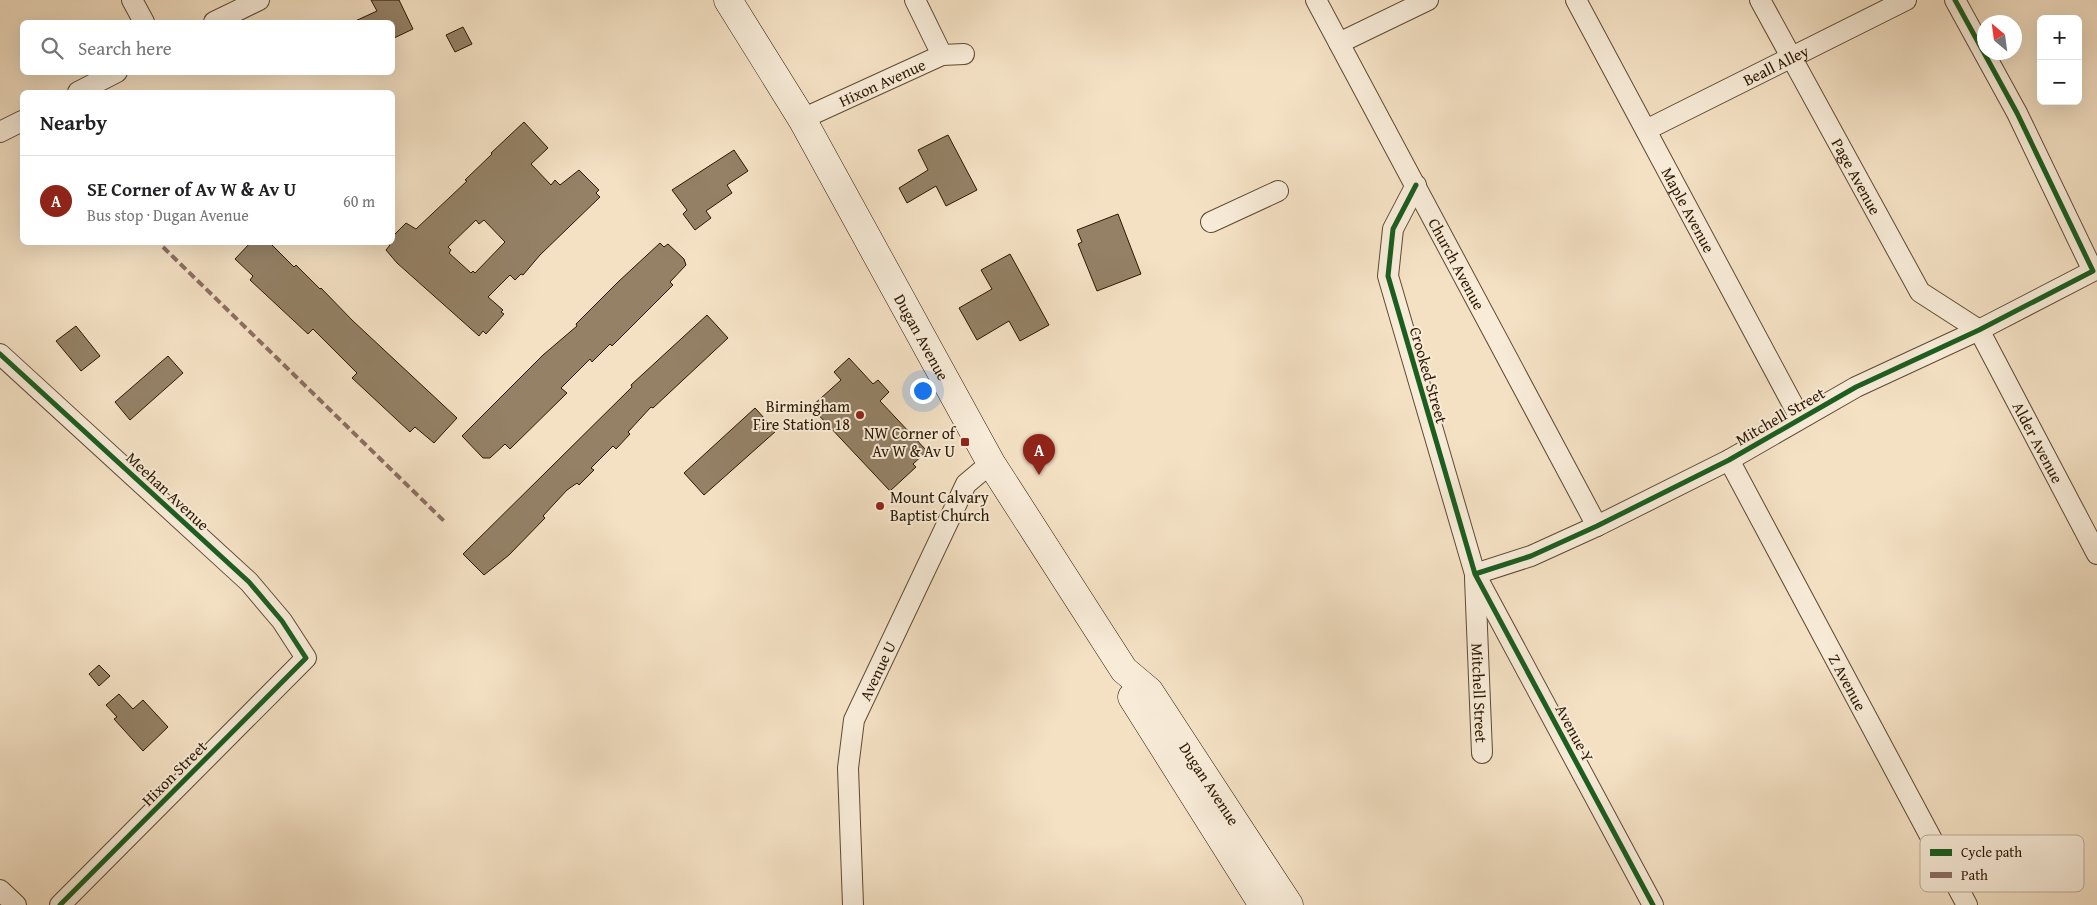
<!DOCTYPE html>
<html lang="en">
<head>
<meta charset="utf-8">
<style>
  :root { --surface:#fff; --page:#f2f2f2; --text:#202124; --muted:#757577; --line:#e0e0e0; --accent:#8f2418 }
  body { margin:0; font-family:"Gentium Book Plus",serif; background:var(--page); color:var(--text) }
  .controls { position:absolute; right:15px; top:15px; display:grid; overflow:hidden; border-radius:8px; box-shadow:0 5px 20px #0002 }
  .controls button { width:45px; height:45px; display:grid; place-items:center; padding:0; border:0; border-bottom:1px solid var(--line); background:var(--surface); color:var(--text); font:25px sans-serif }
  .compass { position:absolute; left:1977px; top:15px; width:45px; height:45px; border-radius:50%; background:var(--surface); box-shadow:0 5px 20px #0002; rotate:331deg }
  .you { position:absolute; left:922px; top:390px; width:18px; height:18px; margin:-12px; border:4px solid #fff; border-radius:50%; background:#1a73e8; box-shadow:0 0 0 8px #1a73e833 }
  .badge { display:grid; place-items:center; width:32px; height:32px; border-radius:50%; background:var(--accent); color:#fff; font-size:16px; font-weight:700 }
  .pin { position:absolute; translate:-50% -41px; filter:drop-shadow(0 1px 2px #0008) }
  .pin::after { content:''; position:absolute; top:26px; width:18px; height:15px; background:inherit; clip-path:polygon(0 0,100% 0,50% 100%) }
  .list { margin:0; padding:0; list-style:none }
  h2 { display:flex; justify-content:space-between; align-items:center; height:65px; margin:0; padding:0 20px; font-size:21px }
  h2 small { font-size:16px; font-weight:400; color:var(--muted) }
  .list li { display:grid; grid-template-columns:32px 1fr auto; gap:15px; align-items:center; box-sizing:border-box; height:90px; padding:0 20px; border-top:1px solid var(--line) }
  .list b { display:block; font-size:19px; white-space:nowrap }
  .list p { margin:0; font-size:16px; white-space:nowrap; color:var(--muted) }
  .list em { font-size:16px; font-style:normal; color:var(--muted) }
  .icon { flex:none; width:28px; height:28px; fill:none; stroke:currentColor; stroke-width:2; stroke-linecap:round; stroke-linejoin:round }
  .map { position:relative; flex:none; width:2097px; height:905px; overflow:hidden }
  .search { position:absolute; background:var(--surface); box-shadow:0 5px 20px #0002; left:20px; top:20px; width:375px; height:55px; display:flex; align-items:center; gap:12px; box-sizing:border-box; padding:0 18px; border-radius:8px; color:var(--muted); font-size:19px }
  .panel { position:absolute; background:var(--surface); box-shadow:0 5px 20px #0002; left:20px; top:90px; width:375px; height:155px; border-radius:8px }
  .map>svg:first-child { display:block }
  .building { fill:#948166; stroke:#2c1800; fill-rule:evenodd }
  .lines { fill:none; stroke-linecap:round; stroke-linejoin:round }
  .street-casing { stroke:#5e4a31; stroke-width:22 }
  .secondary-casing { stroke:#2c1800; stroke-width:29 }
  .street { stroke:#f8ecd9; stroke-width:20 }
  .secondary { stroke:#f8ecd9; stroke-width:28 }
  .quiet { stroke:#8d6e63; stroke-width:4; stroke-dasharray:8 4; stroke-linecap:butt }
  .cycleway-casing { stroke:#f8ecd9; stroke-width:8 }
  .cycleway { stroke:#1b5e20; stroke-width:5 }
  .poi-dot { fill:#8f2418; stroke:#f8ecd9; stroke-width:2 }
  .labels { text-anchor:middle; stroke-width:4; stroke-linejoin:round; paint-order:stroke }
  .street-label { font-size:16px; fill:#2c1800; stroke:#f8ecd9 }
  .poi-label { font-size:16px; fill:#2c1800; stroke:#f8ecd9; text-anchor:end }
  .key { fill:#f8ecd9; stroke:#bbac98; stroke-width:1 }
  .key-label { font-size:14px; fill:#2c1800 }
</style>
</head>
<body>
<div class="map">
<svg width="2097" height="905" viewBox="0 0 2097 905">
  <rect width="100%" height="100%" fill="#f4e1c4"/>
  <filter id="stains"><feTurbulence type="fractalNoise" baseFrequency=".004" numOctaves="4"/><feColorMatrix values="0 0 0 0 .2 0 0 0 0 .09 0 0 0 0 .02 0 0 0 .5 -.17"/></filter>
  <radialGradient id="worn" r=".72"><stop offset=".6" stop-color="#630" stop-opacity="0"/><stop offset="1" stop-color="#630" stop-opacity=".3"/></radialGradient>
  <path class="building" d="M 371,0 L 399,0 L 413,29 L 392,39 L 392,22 L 353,22 L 377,11 Z
    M 463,27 L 472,44 L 455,52 L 446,35 Z
    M 524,122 L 548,148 L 531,164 L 551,185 L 555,180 L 560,185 L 579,170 L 599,190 L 596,193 L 600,197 L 540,255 L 523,275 L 521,274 L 515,280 L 510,275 L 488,297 L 503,310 L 501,312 L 504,314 L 486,334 L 483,331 L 479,336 L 397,263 L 386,250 L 390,245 L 387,243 L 392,242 L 392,237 L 406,223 L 416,229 L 467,181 L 465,180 L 492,154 L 491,153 ZM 476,220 L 479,224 L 484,220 L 505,242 L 475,273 L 473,271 L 471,273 L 449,253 L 451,250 L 448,247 Z
    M 948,135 L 977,190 L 946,206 L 936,186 L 907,203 L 899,188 L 928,170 L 918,150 Z
    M 734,150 L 748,171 L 727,185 L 732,193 L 706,211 L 711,218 L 695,230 L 683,214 L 687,210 L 672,190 Z
    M 1118,214 L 1141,274 L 1097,291 L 1078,244 L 1082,242 L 1077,230 Z
    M 251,242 L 269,242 L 294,267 L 296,265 L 320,289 L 321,288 L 352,320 L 457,418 L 434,443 L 415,427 L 410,432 L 352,378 L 357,373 L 313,329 L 308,334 L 250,280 L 253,276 L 235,259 Z
    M 660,243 L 664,247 L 668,244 L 684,259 L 686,265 L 670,282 L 673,285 L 612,346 L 610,344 L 592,362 L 590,359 L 561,388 L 567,393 L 510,449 L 505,444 L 490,458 L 483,458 L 462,436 L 543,355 L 577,326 L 576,324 L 618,282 Z
    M 1010,254 L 1049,325 L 1020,341 L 1009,321 L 977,340 L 959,308 L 992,289 L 981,270 Z
    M 707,315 L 728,338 L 653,408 L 651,407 L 628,432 L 630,434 L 616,449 L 613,446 L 591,468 L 594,470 L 579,485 L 577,483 L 567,490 L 543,516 L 545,518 L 509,555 L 484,575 L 463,554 L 632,387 L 631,385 Z
    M 76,326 L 100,356 L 81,371 L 56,341 Z
    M 168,356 L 183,373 L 130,420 L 115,402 Z
    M 849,358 L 873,384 L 878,380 L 889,392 L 880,401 L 927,451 L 913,464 L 916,467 L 890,491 L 811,407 L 841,380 L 834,372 Z
    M 755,408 L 776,431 L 704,495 L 684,473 Z
    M 99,665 L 110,676 L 99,686 L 89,674 Z
    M 119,694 L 133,709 L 143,700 L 168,727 L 143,751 L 114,719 L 117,717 L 106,705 Z"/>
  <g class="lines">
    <g class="street-casing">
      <g id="street">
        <path d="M 132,0 L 144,22"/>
        <path d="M 915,0 L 942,55"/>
        <path id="s1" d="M 1316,0 L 1597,526"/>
        <path id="s2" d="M 1576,0 L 1800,418"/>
        <path id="s3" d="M 1760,0 L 1920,292 L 1979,330 L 2097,554"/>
        <path d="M 214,22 L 259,0"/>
        <path d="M 1339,43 L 1428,0"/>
        <path d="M 78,92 L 117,72"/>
        <path id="s4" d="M 802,119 L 942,55 L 964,54"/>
        <path id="s5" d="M 1646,130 L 1906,0"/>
        <path d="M 0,132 L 22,121"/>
        <path d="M 1416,185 L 1393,229 L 1388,276 L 1475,574 L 1653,905"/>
        <path d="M 1211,222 L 1278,191"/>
        <path d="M 0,354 L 249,582 L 282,621 L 306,658 L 60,905"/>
        <path id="s6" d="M 1729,460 L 1967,905"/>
        <path d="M 1475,574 L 1531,556 L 1597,526 L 1729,460 L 1856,387 L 1979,330 L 2093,271 L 2017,113 L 1955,0"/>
        <path id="s7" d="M 1475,578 L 1482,753"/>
        <path d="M 0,890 L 16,905"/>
        <path id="s8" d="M 853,905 L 848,768 L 854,720 L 966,484 L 991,463"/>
      </g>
    </g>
    <g class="secondary-casing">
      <g id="secondary">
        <path id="s9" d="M 728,0 L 802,119 L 991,463 L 1124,670 L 1149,691 L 1289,905"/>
        <path d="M 1132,697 L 1263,905"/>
      </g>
    </g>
    <use href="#street" class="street"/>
    <use href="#secondary" class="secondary"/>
    <path class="quiet" d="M 163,247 L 445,522"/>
    <g class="cycleway-casing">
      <path id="cycleway" d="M 1416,185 L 1393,229 L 1388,276 L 1475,574 L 1653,905
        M 0,354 L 249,582 L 282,621 L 306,658 L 60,905
        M 1475,574 L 1531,556 L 1597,526 L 1729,460 L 1856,387 L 1979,330 L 2093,271 L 2017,113 L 1955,0"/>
    </g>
    <use href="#cycleway" class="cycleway"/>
  </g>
  <g class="poi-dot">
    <circle cx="860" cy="415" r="5"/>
    <rect x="960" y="437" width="10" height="10" rx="2.5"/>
    <circle cx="880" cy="506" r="5"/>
  </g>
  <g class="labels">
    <g class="street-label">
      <text dy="6" stroke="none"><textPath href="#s5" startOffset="145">Beall Alley</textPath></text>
      <text dy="6" stroke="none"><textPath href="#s4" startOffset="88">Hixon Avenue</textPath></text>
      <text dy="6" stroke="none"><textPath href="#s3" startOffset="201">Page Avenue</textPath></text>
      <text dy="6" stroke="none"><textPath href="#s2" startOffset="238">Maple Avenue</textPath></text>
      <text dy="6" stroke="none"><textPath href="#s1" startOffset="299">Church Avenue</textPath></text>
      <text dy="6" stroke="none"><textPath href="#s9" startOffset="389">Dugan Avenue</textPath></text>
      <text transform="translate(1429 375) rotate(74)" y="6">Crooked Street</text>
      <text transform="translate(1780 416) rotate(-30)" y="6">Mitchell Street</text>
      <text dy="6" stroke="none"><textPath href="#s3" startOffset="530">Alder Avenue</textPath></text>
      <text transform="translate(168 491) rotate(43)" y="6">Meehan Avenue</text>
      <text dy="6" stroke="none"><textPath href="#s8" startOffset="240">Avenue U</textPath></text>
      <text dy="6" stroke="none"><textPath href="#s6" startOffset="252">Z Avenue</textPath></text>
      <text dy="6" stroke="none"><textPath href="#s7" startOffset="115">Mitchell Street</textPath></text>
      <text transform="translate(1575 733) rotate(62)" y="6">Avenue Y</text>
      <text transform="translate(174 773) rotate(-45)" y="6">Hixon Street</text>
      <text dy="6" stroke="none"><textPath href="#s9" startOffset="922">Dugan Avenue</textPath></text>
    </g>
    <g class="poi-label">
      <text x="850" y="412">Birmingham<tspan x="850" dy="18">Fire Station 18</tspan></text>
      <text x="955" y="439">NW Corner of<tspan x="955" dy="18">Av W &amp; Av U</tspan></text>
      <text x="890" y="503" text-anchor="start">Mount Calvary<tspan x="890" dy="18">Baptist Church</tspan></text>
    </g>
  </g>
  <rect x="1920" y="835" width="164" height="57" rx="8" class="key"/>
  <rect x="1930" y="849" width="22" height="7" fill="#1b5e20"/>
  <rect x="1930" y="872" width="22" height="6" fill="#8d6e63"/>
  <g class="key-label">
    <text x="1961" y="857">Cycle path</text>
    <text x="1961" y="880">Path</text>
  </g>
  <rect width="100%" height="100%" filter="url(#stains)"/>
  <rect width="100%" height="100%" fill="url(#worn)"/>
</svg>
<div class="controls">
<button>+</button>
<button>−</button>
</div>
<svg class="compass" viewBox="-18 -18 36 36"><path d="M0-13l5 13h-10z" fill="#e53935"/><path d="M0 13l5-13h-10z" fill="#757577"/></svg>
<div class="you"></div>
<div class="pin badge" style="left:1039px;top:475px">A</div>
<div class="search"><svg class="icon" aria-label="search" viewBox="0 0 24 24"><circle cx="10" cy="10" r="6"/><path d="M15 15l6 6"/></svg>Search here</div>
<section class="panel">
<h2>Nearby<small></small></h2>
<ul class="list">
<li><span class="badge">A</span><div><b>SE Corner of Av W &amp; Av U</b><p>Bus stop · Dugan Avenue</p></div><em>60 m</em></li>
</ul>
</section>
</div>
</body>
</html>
